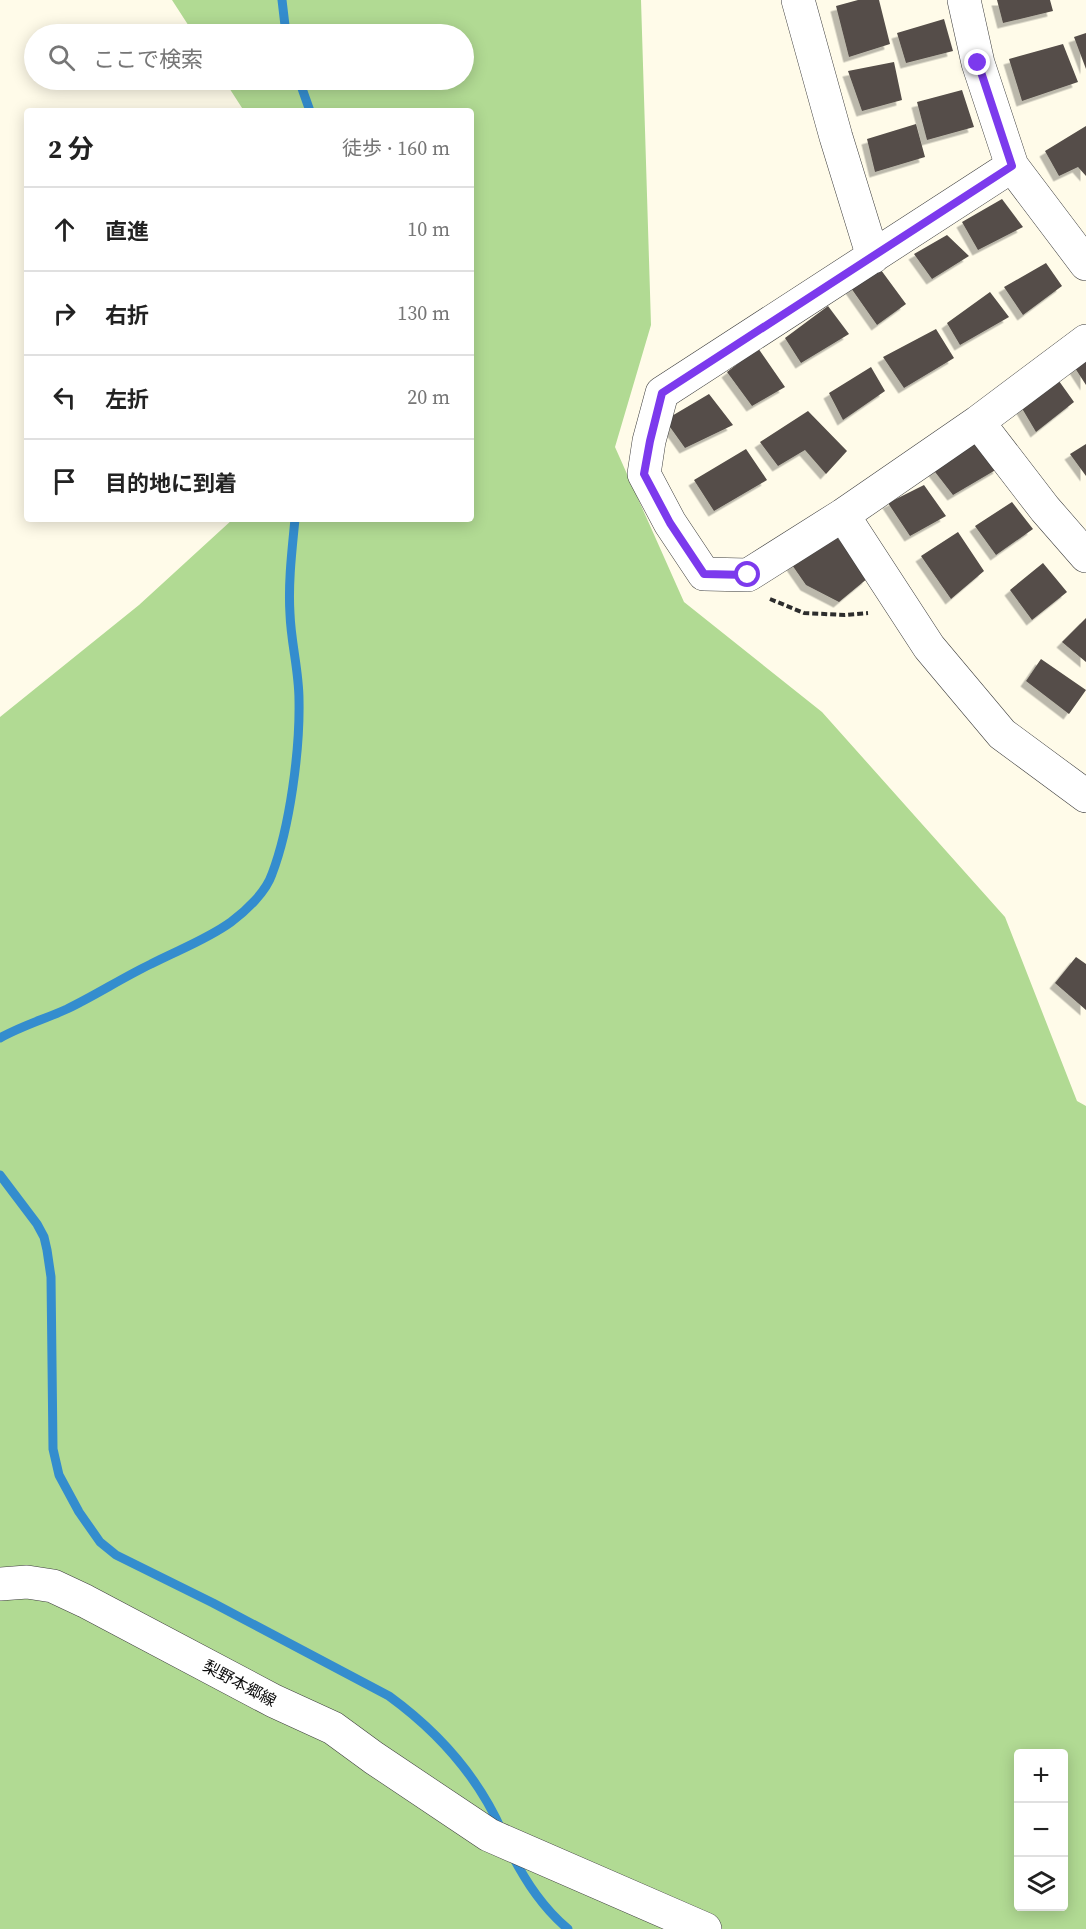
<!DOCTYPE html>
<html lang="ja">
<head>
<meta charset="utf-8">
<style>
  :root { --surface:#fff; --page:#f2f2f2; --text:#222; --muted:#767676; --line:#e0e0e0 }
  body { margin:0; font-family:"Source Serif 4","Noto Sans JP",serif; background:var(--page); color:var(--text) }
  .controls { position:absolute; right:18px; bottom:18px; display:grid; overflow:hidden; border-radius:6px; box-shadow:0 3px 15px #0003 }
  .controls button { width:54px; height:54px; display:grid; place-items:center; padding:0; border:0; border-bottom:2px solid var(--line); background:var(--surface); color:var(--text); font:30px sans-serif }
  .stop { position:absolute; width:18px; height:18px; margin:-14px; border:4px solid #7c3aed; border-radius:50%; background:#fff }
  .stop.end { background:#7c3aed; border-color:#fff; box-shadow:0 2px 6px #0008 }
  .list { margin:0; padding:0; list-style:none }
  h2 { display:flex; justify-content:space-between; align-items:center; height:78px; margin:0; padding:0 24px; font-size:26px }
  h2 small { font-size:20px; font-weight:400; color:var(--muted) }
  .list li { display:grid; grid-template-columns:39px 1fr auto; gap:18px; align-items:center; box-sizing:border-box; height:84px; padding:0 24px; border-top:2px solid var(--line) }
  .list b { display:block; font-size:22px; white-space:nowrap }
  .list em { font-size:20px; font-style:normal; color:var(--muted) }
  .icon { flex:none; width:33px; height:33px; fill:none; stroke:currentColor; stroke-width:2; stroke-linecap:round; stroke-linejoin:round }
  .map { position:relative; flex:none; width:1086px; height:1929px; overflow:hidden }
  .search { position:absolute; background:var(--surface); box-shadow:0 3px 15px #0003; left:24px; top:24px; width:450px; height:66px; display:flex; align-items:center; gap:15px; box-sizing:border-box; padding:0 21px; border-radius:33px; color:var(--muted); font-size:22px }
  .panel { position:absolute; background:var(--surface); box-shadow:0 3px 15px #0003; left:24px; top:108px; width:450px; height:414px; border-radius:6px }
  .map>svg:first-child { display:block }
  .forest { fill:#b1da93; fill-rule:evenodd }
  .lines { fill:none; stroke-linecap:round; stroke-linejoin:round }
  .stream { stroke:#348dce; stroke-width:9 }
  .building { fill:#544d48; filter:url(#shadow) }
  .minor-casing { stroke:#3e3e3e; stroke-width:34 }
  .path { stroke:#2d2d2d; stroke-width:4; stroke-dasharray:6 3; stroke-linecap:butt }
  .minor { stroke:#fff; stroke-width:33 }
  .route { stroke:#7c3aed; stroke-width:8 }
  .labels { text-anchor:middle; stroke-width:6; stroke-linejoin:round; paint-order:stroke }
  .street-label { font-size:16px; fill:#0b0b0b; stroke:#fff }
</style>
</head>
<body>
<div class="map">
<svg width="1086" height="1929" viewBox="0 0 1086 1929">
  <defs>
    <filter id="shadow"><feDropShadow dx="-5.5" dy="5.5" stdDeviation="0" flood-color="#0004"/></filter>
  </defs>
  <rect width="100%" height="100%" fill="#fffbe9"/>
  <path class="forest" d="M 172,0 L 641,0 L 651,325 L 615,447 L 684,602 L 822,712 L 1005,917 L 1077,1101 L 1086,1106 L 1086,1929 L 0,1929 L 0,717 L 139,605 L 233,519 L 471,519 L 471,111 L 244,111 L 224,80 L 464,80 L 464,34 L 194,34 ZM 1018,1754 L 1064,1754 L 1064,1906 L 1018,1906 Z"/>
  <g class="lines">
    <path class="stream" d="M 282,0 L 286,34
      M 299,80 L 310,111
      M 0,1038 C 21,1026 45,1019 67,1009 C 96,995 122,978 151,964 C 178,950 206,940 231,922 C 246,911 266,892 272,874 C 290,827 300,750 299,700 C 299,671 291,643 290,614 C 288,583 292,550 295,519
      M 0,1175 L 37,1224 L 44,1237 L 47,1250 L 51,1277 L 53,1449 L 59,1475 L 79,1512 L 100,1542 L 116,1555 L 213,1603 L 389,1696 C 437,1731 478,1777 502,1831
      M 512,1855 C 527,1883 543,1908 568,1929"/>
  </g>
  <path class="building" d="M 858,0 L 879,0 L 890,44 L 849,57 L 836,6 Z
    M 997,0 L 1050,0 L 1053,11 L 1003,23 Z
    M 944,19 L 953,51 L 906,63 L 897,33 Z
    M 1086,33 L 1086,69 L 1074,37 Z
    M 1063,44 L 1078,82 L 1022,101 L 1009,59 Z
    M 894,62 L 902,100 L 862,111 L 848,71 Z
    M 962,90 L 974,127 L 927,140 L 917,102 Z
    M 916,124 L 925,157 L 875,172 L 867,139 Z
    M 1086,126 L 1086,176 L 1078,167 L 1059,176 L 1045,151 Z
    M 1002,199 L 1023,227 L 978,250 L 962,222 Z
    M 947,235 L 969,256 L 932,279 L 914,254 Z
    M 1046,263 L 1062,286 L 1023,315 L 1004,287 Z
    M 881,270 L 906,304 L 877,325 L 851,288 Z
    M 990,292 L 1009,317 L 960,345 L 947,323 Z
    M 828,306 L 849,334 L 801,363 L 785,338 Z
    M 936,329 L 954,358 L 904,388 L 883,357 Z
    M 758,348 L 785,387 L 752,406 L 727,372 Z
    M 1086,360 L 1086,385 L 1075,368 Z
    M 871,367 L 885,391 L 843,420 L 829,393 Z
    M 1059,381 L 1074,402 L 1036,432 L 1020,405 Z
    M 709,394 L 733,425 L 685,448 L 665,420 Z
    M 808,411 L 847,451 L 826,474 L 805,450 L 778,466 L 760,442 Z
    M 977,439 L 999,468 L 953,495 L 932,468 Z
    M 1086,444 L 1086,476 L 1070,454 Z
    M 746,449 L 767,480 L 714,511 L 694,480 Z
    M 924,485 L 946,516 L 910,536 L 888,503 Z
    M 1012,502 L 1033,529 L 996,555 L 975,526 Z
    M 958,532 L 984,571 L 951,599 L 921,556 Z
    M 837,537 L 868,578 L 839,602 L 806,585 L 790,562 Z
    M 1043,563 L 1067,592 L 1032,620 L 1010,590 Z
    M 1086,618 L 1086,662 L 1062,642 Z
    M 1041,659 L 1086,690 L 1069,714 L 1026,681 Z
    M 1076,957 L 1086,964 L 1086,1010 L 1055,983 Z"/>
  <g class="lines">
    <g class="minor-casing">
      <path id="minor" d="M 798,0 L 836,137 L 873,257
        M 964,0 L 978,63 L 1012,166 L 1086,264
        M 1012,166 L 662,393 L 649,441 L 644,474 L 670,523 L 704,574 L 748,575 L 843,515 L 978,422 L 1086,341
        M 978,422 L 1045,509 L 1086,556
        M 843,515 L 929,647 L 1002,734 L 1086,796
        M 0,1584 L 27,1582 L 53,1586 L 85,1601 L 274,1701 L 333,1728 L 374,1758 L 489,1835 L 705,1929"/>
    </g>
    <path class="path" d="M 770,599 L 804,613 L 845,615 L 868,613"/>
    <use href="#minor" class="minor"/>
  </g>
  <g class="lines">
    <path class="route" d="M 748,575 L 704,574 L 670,523 L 644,474 L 650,441 L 662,393 L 1012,166 L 978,63"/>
  </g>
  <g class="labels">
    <g class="street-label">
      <text transform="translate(240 1683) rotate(28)" y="6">梨野本郷線</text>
    </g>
  </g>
</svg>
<div class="controls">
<button>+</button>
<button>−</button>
<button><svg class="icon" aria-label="layers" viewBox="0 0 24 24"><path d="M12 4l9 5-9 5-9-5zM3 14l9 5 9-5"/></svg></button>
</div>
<div class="stop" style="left:748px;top:575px"></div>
<div class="stop end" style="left:978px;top:63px"></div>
<div class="search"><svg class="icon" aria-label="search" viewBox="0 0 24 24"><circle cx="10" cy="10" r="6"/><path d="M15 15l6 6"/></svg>ここで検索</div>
<section class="panel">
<h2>2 分<small>徒歩 · 160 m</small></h2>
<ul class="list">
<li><svg class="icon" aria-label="ahead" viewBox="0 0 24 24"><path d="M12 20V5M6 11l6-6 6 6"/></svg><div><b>直進</b></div><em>10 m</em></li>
<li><svg class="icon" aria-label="right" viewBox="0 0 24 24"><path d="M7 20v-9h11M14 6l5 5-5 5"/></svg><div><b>右折</b></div><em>130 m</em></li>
<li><svg class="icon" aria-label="left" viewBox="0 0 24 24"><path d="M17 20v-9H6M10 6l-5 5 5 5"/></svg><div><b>左折</b></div><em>20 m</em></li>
<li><svg class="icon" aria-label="arrive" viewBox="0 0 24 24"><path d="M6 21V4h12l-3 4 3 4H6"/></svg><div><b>目的地に到着</b></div></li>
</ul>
</section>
</div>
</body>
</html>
